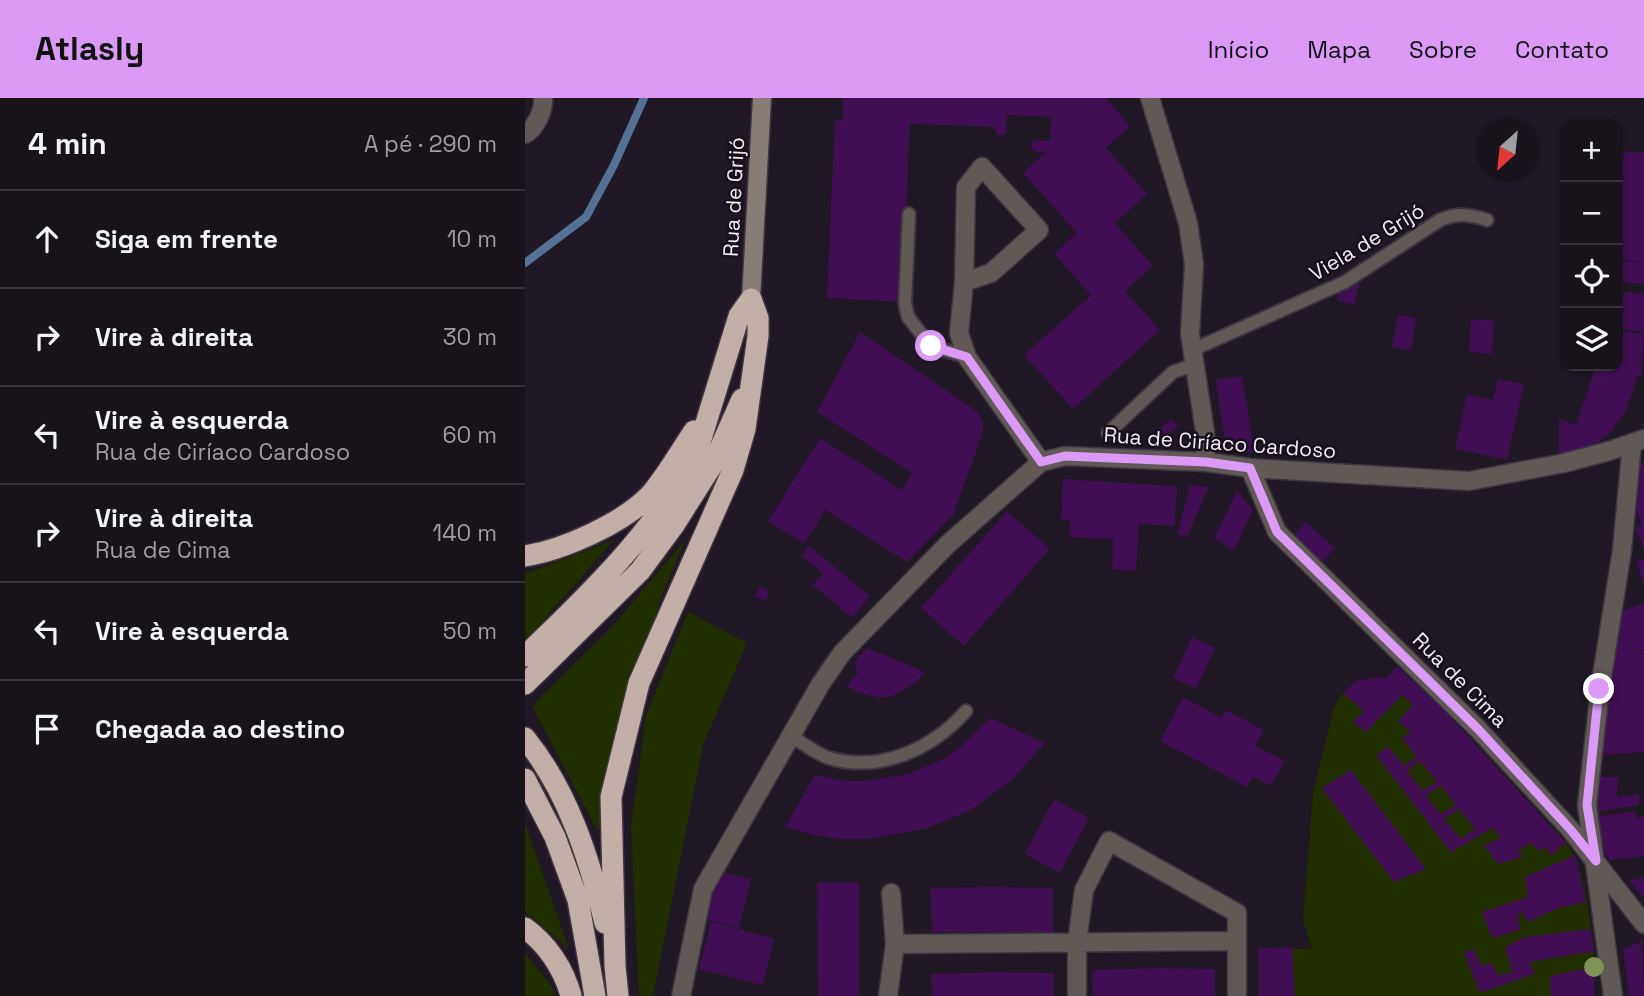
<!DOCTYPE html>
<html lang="pt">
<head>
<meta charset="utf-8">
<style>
  :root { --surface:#18121b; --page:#252028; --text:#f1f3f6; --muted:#9f9ea3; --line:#36323a; --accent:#da9af6 }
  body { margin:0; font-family:"Space Grotesk",sans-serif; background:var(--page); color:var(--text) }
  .controls { position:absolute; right:21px; top:21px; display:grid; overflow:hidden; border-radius:14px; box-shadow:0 2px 5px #0004 }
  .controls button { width:63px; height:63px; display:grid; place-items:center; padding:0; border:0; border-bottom:2px solid var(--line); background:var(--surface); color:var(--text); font:35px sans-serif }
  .compass { position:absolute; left:951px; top:21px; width:63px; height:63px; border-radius:50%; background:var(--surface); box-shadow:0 2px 5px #0004; rotate:207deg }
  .stop { position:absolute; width:21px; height:21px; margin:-16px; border:5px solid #da9af6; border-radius:50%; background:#fff }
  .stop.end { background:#da9af6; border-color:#fff; box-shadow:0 2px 7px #0008 }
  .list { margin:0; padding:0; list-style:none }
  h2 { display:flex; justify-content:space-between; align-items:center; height:91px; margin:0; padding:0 28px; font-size:30px }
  h2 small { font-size:23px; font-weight:400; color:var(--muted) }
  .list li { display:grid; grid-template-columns:46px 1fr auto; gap:21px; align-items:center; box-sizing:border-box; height:98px; padding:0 28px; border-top:2px solid var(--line) }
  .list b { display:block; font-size:26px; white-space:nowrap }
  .list p { margin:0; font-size:23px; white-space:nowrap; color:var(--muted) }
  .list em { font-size:23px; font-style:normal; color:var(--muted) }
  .icon { flex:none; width:38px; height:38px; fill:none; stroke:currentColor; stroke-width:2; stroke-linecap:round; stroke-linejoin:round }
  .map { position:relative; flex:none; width:1119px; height:898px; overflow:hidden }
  header { display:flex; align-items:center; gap:42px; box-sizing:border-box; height:98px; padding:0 35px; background:var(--accent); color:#111 }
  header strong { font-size:33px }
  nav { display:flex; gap:38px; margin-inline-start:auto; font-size:24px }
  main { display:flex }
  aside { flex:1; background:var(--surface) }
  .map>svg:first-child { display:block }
  .green { fill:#212e00 }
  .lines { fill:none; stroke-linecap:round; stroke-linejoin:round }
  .stream { stroke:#547196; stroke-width:8 }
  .building { fill:#410e53; fill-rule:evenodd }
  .lane-casing { stroke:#3d3641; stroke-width:16 }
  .street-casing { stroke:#3d3641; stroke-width:21 }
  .secondary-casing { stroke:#3d3641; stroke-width:21 }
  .highway-casing { stroke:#3d3641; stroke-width:24 }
  .lane { stroke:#605955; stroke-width:12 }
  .street { stroke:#605955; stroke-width:18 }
  .secondary { stroke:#887c76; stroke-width:18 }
  .highway { stroke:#c2afa7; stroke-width:21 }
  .tree { fill:#809256 }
  .route { stroke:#da9af6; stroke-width:9 }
  .labels { text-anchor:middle; stroke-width:5; stroke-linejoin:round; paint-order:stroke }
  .street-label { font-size:21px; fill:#f2ecf4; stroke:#170f1a }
</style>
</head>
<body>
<header>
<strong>Atlasly</strong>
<nav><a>Início</a><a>Mapa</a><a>Sobre</a><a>Contato</a></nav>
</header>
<main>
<aside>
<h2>4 min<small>A pé · 290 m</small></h2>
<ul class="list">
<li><svg class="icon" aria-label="ahead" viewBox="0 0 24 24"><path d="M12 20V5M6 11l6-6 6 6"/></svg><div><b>Siga em frente</b></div><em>10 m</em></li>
<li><svg class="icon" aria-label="right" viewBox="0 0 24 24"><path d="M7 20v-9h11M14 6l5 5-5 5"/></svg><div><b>Vire à direita</b></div><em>30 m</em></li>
<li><svg class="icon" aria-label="left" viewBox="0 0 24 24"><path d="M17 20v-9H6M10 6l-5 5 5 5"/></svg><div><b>Vire à esquerda</b><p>Rua de Ciríaco Cardoso</p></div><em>60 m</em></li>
<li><svg class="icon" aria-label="right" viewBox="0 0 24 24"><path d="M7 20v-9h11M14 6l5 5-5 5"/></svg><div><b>Vire à direita</b><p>Rua de Cima</p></div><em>140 m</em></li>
<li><svg class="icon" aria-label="left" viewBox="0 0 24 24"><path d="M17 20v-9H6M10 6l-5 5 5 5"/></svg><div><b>Vire à esquerda</b></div><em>50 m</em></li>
<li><svg class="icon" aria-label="arrive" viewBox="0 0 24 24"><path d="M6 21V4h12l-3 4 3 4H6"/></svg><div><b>Chegada ao destino</b></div></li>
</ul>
</aside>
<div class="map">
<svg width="1119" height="898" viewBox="0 0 1119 898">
  <rect width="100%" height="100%" fill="#201824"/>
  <path class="green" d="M 161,441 L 136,499 L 73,734 L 7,608 L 87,529 Z
    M 89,442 L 0,543 L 0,476 Z
    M 163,514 L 222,545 L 178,647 L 128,898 L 114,898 L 106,730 L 121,618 Z
    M 818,595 L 839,613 L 829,624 L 841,634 L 877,597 L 888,607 L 874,623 L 918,611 L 1041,745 C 1066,777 1069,857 1069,898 L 733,898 L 733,850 L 787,851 L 778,822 L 788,695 L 809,609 Z
    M 0,726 L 1,728 L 44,851 L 0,813 Z
    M 0,856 L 26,887 L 30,898 L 0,898 Z"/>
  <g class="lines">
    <path class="stream" d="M 0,165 L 61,119 L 89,67 L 119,0"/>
  </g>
  <path class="building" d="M 318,0 L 581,0 L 605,28 L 581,50 L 622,96 L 590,125 L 628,168 L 600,193 L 635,232 L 548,311 L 499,257 L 566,197 L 529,156 L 552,135 L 498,75 L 521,54 L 510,54 L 505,48 L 510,42 L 525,43 L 526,19 L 482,17 L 481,35 L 474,38 L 471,36 L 470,29 L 385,26 L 377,204 L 302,200 L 310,22 L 318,23 Z
    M 1099,53 L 1119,55 L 1119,186 L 1093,184 L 1093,163 L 1114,164 L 1093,161 L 1093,86 L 1096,86 Z
    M 819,174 L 836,178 L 829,207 L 812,202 Z
    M 1093,193 L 1119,196 L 1119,234 L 1093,231 Z
    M 873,217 L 891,220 L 886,253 L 867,249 Z
    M 946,221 L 969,223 L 967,256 L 944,254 Z
    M 1093,233 L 1119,236 L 1116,277 L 1113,277 L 1101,314 L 1089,328 L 1091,329 L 1075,343 L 1058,351 L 1034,358 L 1034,321 L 1051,327 L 1071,268 L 1093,268 Z
    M 335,234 L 450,312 L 458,323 L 458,334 L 428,417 L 382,464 L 300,412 L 279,446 L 243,423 L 295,340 L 377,392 L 387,375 L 292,314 Z
    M 717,278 L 722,308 L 730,355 L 702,353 L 695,312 L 691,281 Z
    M 973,281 L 999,286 L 982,362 L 930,351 L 942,296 L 968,302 Z
    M 646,321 L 653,328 L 641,339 L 634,331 Z
    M 1119,365 L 1119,452 L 1111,429 L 1117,427 L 1108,403 L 1112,366 Z
    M 538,381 L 652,388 L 650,428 L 614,426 L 611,473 L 587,471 L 588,441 L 544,439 L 545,422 L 536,422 Z
    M 665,387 L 684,389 L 662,439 L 652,436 Z
    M 712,393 L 728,411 L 709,453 L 689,440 Z
    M 482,413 L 525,451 L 439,548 L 396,510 Z
    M 781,424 L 810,450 L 794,467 L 765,442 Z
    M 284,448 L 345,498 L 327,520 L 288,487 L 298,475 L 276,458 Z
    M 1119,461 L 1119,487 L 1111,464 Z
    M 235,489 L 245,493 L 241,503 L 230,499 Z
    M 1119,505 L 1119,552 L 1102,553 L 1119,553 L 1119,654 L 1072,657 L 1091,554 L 1095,514 Z
    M 667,539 L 690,550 L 671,591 L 648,580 Z
    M 343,550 L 400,574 L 391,585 L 367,598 L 355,600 L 332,594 L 321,588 L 333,575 L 330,568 L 333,559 Z
    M 872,568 L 918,611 L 1041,745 L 1026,757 L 1020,749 L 1014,753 L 1006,745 L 993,753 L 998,759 L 973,766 L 959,747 L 976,740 L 968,730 L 926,754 L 851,657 L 863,649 L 879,668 L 892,659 L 877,640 L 886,634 L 873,623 L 888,607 L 877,597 L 841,634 L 828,624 L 839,613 L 818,595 L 831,583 L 853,579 L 861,580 ZM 895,663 L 912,683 L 898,693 L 882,673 ZM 916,687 L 931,707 L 916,716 L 901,698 ZM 934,711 L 950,731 L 936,741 L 919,721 Z
    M 658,599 L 697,620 L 701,612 L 739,632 L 730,648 L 760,663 L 746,688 L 728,679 L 722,689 L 635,643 Z
    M 465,620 L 520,645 L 487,682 L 446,712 L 400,731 L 344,741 L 316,741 L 288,737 L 260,729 L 290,677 L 320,683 L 341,683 L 383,676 L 418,661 L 433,651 Z
    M 826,672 L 901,771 L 869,784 L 797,690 Z
    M 1071,679 L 1093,679 L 1092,699 L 1114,696 L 1114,707 L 1071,714 Z
    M 529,701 L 564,720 L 535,775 L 500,756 Z
    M 1110,713 L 1112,720 L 1119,719 L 1119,758 L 1085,762 L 1080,756 L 1069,719 Z
    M 1050,757 L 1061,804 L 1034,810 L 1003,824 L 997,814 L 993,816 L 995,832 L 967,840 L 957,814 L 1003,799 L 1000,779 Z
    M 191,773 L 226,781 L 214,830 L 179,821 Z
    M 1119,779 L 1119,800 L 1104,783 Z
    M 292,784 L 334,784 L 334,898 L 293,898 Z
    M 468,789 L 528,790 L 528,835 L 407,834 L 405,790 Z
    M 186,824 L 249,840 L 238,887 L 174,871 Z
    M 1065,831 L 1069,853 L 1005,864 L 1010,876 L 955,895 L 939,855 L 948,851 L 957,868 L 967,865 L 973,877 L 988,875 L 980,849 L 1000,839 Z
    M 1117,843 L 1119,898 L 1104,898 L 1098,851 Z
    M 767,849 L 770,898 L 734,898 L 733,850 Z
    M 1069,869 L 1069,898 L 1026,898 L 1025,878 Z
    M 630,870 L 690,871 L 690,898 L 568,898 L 567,872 Z
    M 469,874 L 529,875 L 529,898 L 407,898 L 406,876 Z"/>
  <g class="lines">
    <g class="lane-casing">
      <path id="lane" d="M 384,116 L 380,205 L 383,219 L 406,248 L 442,259
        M 667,252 L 820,184 L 915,122 C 933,115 944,116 962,122
        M 583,335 L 648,274 L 669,267
        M 266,638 C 278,645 291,656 304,660 C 356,675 407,651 441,613"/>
    </g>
    <g class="street-casing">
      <path id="street" d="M 625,0 L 663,125 L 669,166 L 665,236 L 680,334 L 681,364
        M 0,36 C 11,30 19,12 18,0
        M 439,184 L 466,175 L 514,132 L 457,69 L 441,89 L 439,184 L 434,235 L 442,259 L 516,364
        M 725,370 L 752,434 L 953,631 L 1045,731 L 1119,826
        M 370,846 L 712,843
        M 156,898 L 178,791 L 295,587 L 317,555 L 423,446 L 516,364 L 540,358 L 681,364 L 725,370 L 944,383 L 1039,365 L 1084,353 L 1119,341
        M 363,898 L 370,846 L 366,795
        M 552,898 L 552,844 L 559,792 L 584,743 L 712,815 L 712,898
        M 1088,898 L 1062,707 L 1075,591 L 1097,452 L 1107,345"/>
    </g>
    <g class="secondary-casing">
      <path id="secondary" d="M 226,201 L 237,0"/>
    </g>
    <g class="highway-casing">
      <path id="highway" d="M 0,458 C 38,452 99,425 126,396 C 142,377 155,354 169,333
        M 0,558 C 64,497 130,433 172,354 L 214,218 L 226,201
        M 0,586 L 115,473 L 149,427 L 189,364 L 217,301
        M 0,640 C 43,693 64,760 80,825
        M 0,681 L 30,739 L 53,802 L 70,898
        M 0,830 C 22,846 39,871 46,898
        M 93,898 L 90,868 L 86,699 L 114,585 L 208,372 L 220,331 L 233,238 L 233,220 L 226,201"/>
    </g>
    <use href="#lane" class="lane"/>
    <use href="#street" class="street"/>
    <use href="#secondary" class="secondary"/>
    <use href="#highway" class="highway"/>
  </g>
  <circle class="tree" cx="1069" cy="869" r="10"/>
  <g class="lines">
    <path class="route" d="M 406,248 L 442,259 L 516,364 L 540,358 L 681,364 L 725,370 L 752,434 L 953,631 L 1045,731 L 1071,763 L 1062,707 L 1074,591"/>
  </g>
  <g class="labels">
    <g class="street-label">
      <text transform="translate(209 99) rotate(-87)" y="7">Rua de Grijó</text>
      <text transform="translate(842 144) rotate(-31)" y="7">Viela de Grijó</text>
      <text transform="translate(695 345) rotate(4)" y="7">Rua de Ciríaco Cardoso</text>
      <text transform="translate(935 582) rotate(45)" y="7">Rua de Cima</text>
    </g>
  </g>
</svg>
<div class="controls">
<button>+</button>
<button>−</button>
<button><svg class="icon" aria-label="locate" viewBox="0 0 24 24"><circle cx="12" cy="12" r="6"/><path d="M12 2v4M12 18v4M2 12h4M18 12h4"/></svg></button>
<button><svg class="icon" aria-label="layers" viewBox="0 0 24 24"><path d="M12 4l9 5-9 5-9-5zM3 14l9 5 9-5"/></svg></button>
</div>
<svg class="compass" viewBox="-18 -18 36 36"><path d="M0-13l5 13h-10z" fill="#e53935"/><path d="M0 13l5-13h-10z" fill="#9f9ea3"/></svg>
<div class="stop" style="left:406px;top:248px"></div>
<div class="stop end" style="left:1074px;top:591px"></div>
</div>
</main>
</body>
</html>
